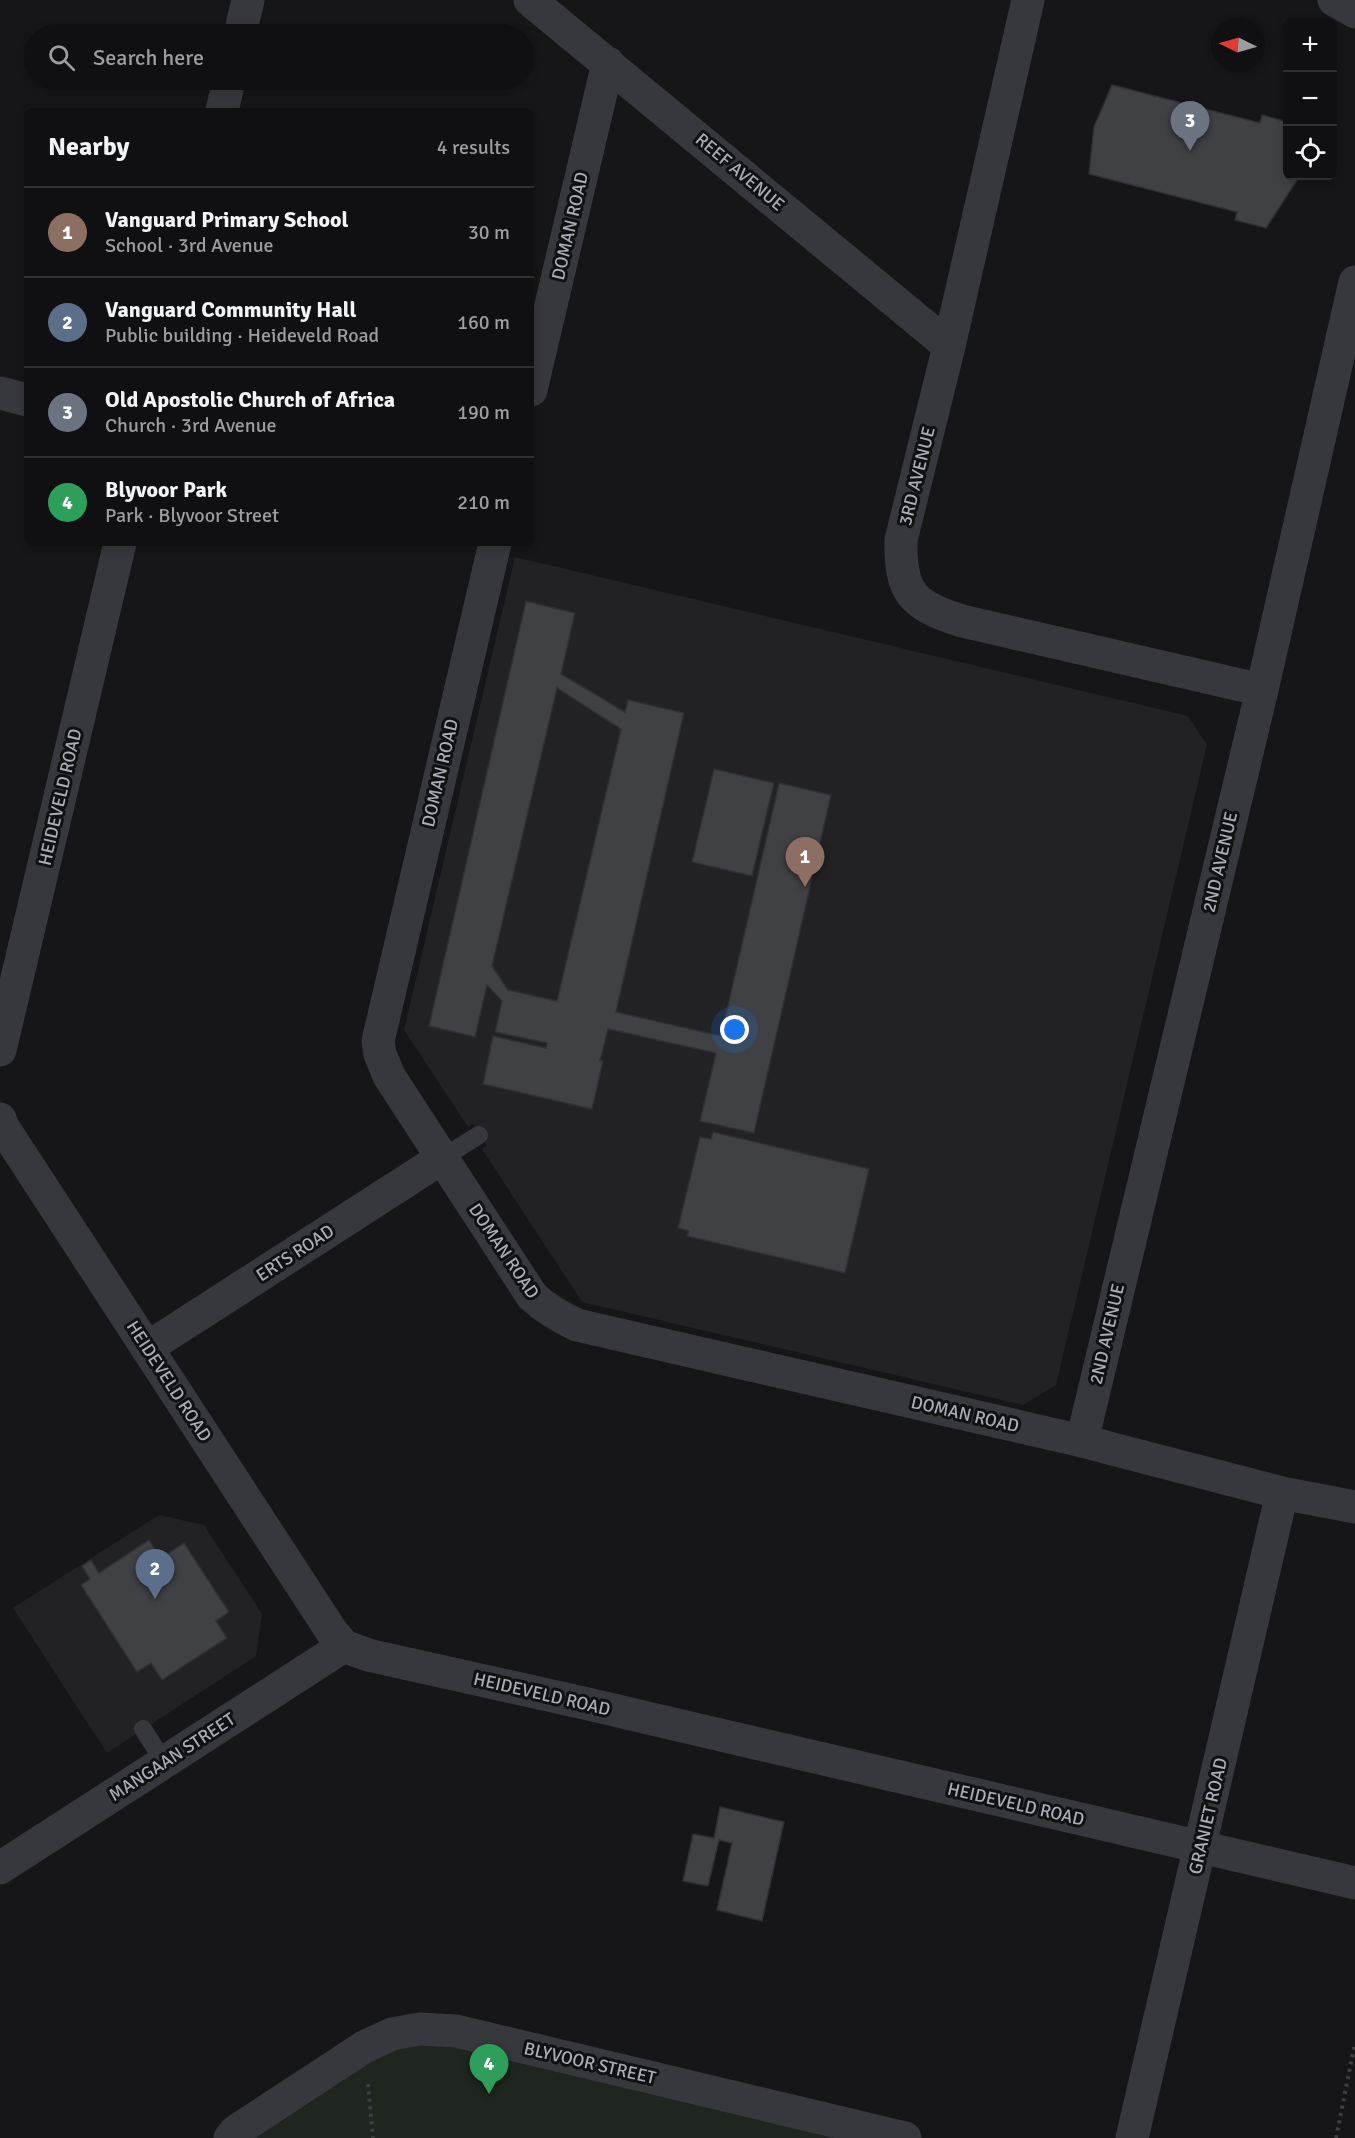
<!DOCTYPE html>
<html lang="en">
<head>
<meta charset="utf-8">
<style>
  :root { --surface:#101012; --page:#19191b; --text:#f1f3f6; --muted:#9c9d9f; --line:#303032; --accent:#d93025 }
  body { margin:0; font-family:Signika,sans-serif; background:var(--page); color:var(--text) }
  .controls { position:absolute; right:18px; top:18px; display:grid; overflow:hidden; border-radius:9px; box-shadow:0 3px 9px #0003 }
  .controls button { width:54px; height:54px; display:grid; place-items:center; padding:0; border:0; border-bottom:2px solid var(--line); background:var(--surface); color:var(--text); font:30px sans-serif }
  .compass { position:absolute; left:1211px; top:18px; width:54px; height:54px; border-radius:50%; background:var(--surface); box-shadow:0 3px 9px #0003; rotate:275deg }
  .you { position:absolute; left:735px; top:1030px; width:21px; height:21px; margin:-15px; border:4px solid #fff; border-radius:50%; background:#1a73e8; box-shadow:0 0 0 9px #1a73e833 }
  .badge { display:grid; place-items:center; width:39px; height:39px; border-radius:50%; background:var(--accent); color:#fff; font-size:20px; font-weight:700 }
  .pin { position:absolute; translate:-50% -50px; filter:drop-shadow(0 2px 3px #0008) }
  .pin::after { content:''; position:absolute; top:32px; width:21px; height:18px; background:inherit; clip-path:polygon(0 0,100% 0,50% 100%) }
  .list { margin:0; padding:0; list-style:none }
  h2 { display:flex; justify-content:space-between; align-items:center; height:78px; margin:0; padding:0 24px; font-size:26px }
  h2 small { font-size:20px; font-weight:400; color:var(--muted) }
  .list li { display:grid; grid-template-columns:39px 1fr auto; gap:18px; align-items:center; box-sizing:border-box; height:90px; padding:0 24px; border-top:2px solid var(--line) }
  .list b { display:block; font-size:22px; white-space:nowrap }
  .list p { margin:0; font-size:20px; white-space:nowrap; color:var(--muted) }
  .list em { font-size:20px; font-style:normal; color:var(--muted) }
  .icon { flex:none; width:33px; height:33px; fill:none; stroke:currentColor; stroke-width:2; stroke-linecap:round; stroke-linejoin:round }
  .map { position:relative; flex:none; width:1355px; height:2138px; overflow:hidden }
  .search { position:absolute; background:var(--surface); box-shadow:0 3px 9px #0003; left:24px; top:24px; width:510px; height:66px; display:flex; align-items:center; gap:15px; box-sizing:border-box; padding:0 21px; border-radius:33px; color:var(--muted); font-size:22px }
  .panel { position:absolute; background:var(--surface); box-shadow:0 3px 9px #0003; left:24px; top:108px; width:510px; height:438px; border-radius:9px }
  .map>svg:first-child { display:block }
  .built { fill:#222225 }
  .green { fill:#1e261f }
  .building { fill:#404145; stroke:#303034; stroke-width:1.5; fill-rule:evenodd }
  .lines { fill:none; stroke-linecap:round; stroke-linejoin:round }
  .path { stroke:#3d3f44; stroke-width:4; stroke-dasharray:3 4.5; stroke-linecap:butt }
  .service { stroke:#37383d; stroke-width:18 }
  .minor { stroke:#37383d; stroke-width:33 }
  .tertiary { stroke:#37383d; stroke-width:33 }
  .labels { text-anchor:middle; stroke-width:6; stroke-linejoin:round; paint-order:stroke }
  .street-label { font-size:18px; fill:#a8adb8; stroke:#111113 }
</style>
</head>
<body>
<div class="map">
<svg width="1355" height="2138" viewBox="0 0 1355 2138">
  <rect width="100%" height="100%" fill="#161618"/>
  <path class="built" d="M 515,557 L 1188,716 L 1207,745 L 1056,1385 L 1023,1405 L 582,1302 L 482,1149 L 487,1146 L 473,1124 L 468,1127 L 404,1030 Z
    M 159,1515 L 204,1525 L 262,1614 L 256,1656 L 107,1753 L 13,1608 Z"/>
  <path class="green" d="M 428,2041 L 849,2138 L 251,2138 L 385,2052 Z"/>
  <path class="building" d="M 1112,85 L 1260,123 L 1262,115 L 1288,122 L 1288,176 L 1297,176 L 1297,180 L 1266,228 L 1235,220 L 1237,212 L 1089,174 L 1094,127 Z
    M 526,601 L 575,613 L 561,674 L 625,712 L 628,700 L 684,713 L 616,1012 L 721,1036 L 779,783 L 831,795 L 754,1133 L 700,1121 L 716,1053 L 608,1029 L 600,1061 L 603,1061 L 592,1109 L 483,1084 L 493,1036 L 546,1048 L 547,1043 L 495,1032 L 502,1001 L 487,985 L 475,1037 L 429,1026 ZM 557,688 L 621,729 L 557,1001 L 508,990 L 492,966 Z
    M 714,769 L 774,783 L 752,876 L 692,862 Z
    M 713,1132 L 869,1169 L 845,1273 L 687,1236 L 689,1231 L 678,1228 L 700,1137 L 711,1139 Z
    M 149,1540 L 161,1558 L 184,1543 L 229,1612 L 216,1621 L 227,1638 L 162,1680 L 151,1663 L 137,1672 L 81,1585 L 90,1579 L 82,1566 L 91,1560 L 99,1573 Z
    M 720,1807 L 784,1822 L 762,1921 L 717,1910 L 732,1843 L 719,1840 L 708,1886 L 683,1881 L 693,1834 L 714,1838 Z"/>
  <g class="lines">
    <path class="path" d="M 368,2084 L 373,2138
      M 1336,2138 L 1355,2043"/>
    <path class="service" d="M 442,1158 L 479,1135
      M 143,1729 L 164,1762"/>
    <path class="minor" d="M 530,0 L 949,346
      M 1028,0 L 949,346 L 901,540 C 900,593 912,605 962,621 L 1262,690
      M 531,390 L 608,63
      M 0,393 L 27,400
      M 495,543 L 378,1041 L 380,1054 L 389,1076 L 532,1296 C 546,1309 560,1317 577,1325 L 1082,1441 L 1282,1493 L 1355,1507
      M 147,1348 L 442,1158
      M 1082,1441 L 1262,690 L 1355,282
      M 0,1868 L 344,1646
      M 230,2138 L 236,2131 L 364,2047 L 392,2034 L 420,2029 L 456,2031 L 905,2138
      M 1132,2138 L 1282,1493"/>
    <path class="tertiary" d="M 1334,0 L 1355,12
      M 240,34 L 248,0
      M 222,111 L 229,80
      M 0,1050 L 120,543
      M 0,1119 L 3,1127 L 332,1632 L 344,1646 L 368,1655 L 588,1704 L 1355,1883"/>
  </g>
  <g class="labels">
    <g class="street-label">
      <text transform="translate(740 172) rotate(40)" y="6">REEF AVENUE</text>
      <text transform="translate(570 226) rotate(-77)" y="6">DOMAN ROAD</text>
      <text transform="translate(917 476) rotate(-76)" y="6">3RD AVENUE</text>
      <text transform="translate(440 773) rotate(-77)" y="6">DOMAN ROAD</text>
      <text transform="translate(60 797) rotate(-77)" y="6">HEIDEVELD ROAD</text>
      <text transform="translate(1220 862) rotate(-77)" y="6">2ND AVENUE</text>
      <text transform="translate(504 1251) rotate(56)" y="6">DOMAN ROAD</text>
      <text transform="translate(295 1253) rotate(-33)" y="6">ERTS ROAD</text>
      <text transform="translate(1107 1334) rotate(-77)" y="6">2ND AVENUE</text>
      <text transform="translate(169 1381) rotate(57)" y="6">HEIDEVELD ROAD</text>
      <text transform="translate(965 1414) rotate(13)" y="6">DOMAN ROAD</text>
      <text transform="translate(542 1694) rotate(13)" y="6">HEIDEVELD ROAD</text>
      <text transform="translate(172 1757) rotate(-33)" y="6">MANGAAN STREET</text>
      <text transform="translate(1016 1804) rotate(13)" y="6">HEIDEVELD ROAD</text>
      <text transform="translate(1208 1816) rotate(-77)" y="6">GRANIET ROAD</text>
      <text transform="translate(590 2063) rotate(13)" y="6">BLYVOOR STREET</text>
    </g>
  </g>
</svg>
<div class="controls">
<button>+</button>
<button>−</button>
<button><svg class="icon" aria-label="locate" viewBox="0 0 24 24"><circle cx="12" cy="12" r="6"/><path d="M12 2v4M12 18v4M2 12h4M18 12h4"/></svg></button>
</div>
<svg class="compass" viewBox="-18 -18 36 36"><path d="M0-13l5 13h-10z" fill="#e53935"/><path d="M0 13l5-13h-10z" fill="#9c9d9f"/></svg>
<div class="you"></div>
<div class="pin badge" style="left:805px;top:887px;background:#8d6e63">1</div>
<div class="pin badge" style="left:155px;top:1599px;background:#5c6f8a">2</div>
<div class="pin badge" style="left:1190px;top:151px;background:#6b7280">3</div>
<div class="pin badge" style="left:489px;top:2094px;background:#2e9e5b">4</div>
<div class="search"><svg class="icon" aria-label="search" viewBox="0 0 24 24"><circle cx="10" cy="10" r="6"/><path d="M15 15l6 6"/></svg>Search here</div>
<section class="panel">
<h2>Nearby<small>4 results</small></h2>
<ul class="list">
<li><span class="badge" style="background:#8d6e63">1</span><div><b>Vanguard Primary School</b><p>School · 3rd Avenue</p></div><em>30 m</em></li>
<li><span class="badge" style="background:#5c6f8a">2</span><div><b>Vanguard Community Hall</b><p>Public building · Heideveld Road</p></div><em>160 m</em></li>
<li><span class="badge" style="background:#6b7280">3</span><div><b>Old Apostolic Church of Africa</b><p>Church · 3rd Avenue</p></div><em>190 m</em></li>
<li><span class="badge" style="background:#2e9e5b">4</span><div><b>Blyvoor Park</b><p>Park · Blyvoor Street</p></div><em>210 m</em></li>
</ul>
</section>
</div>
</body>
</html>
